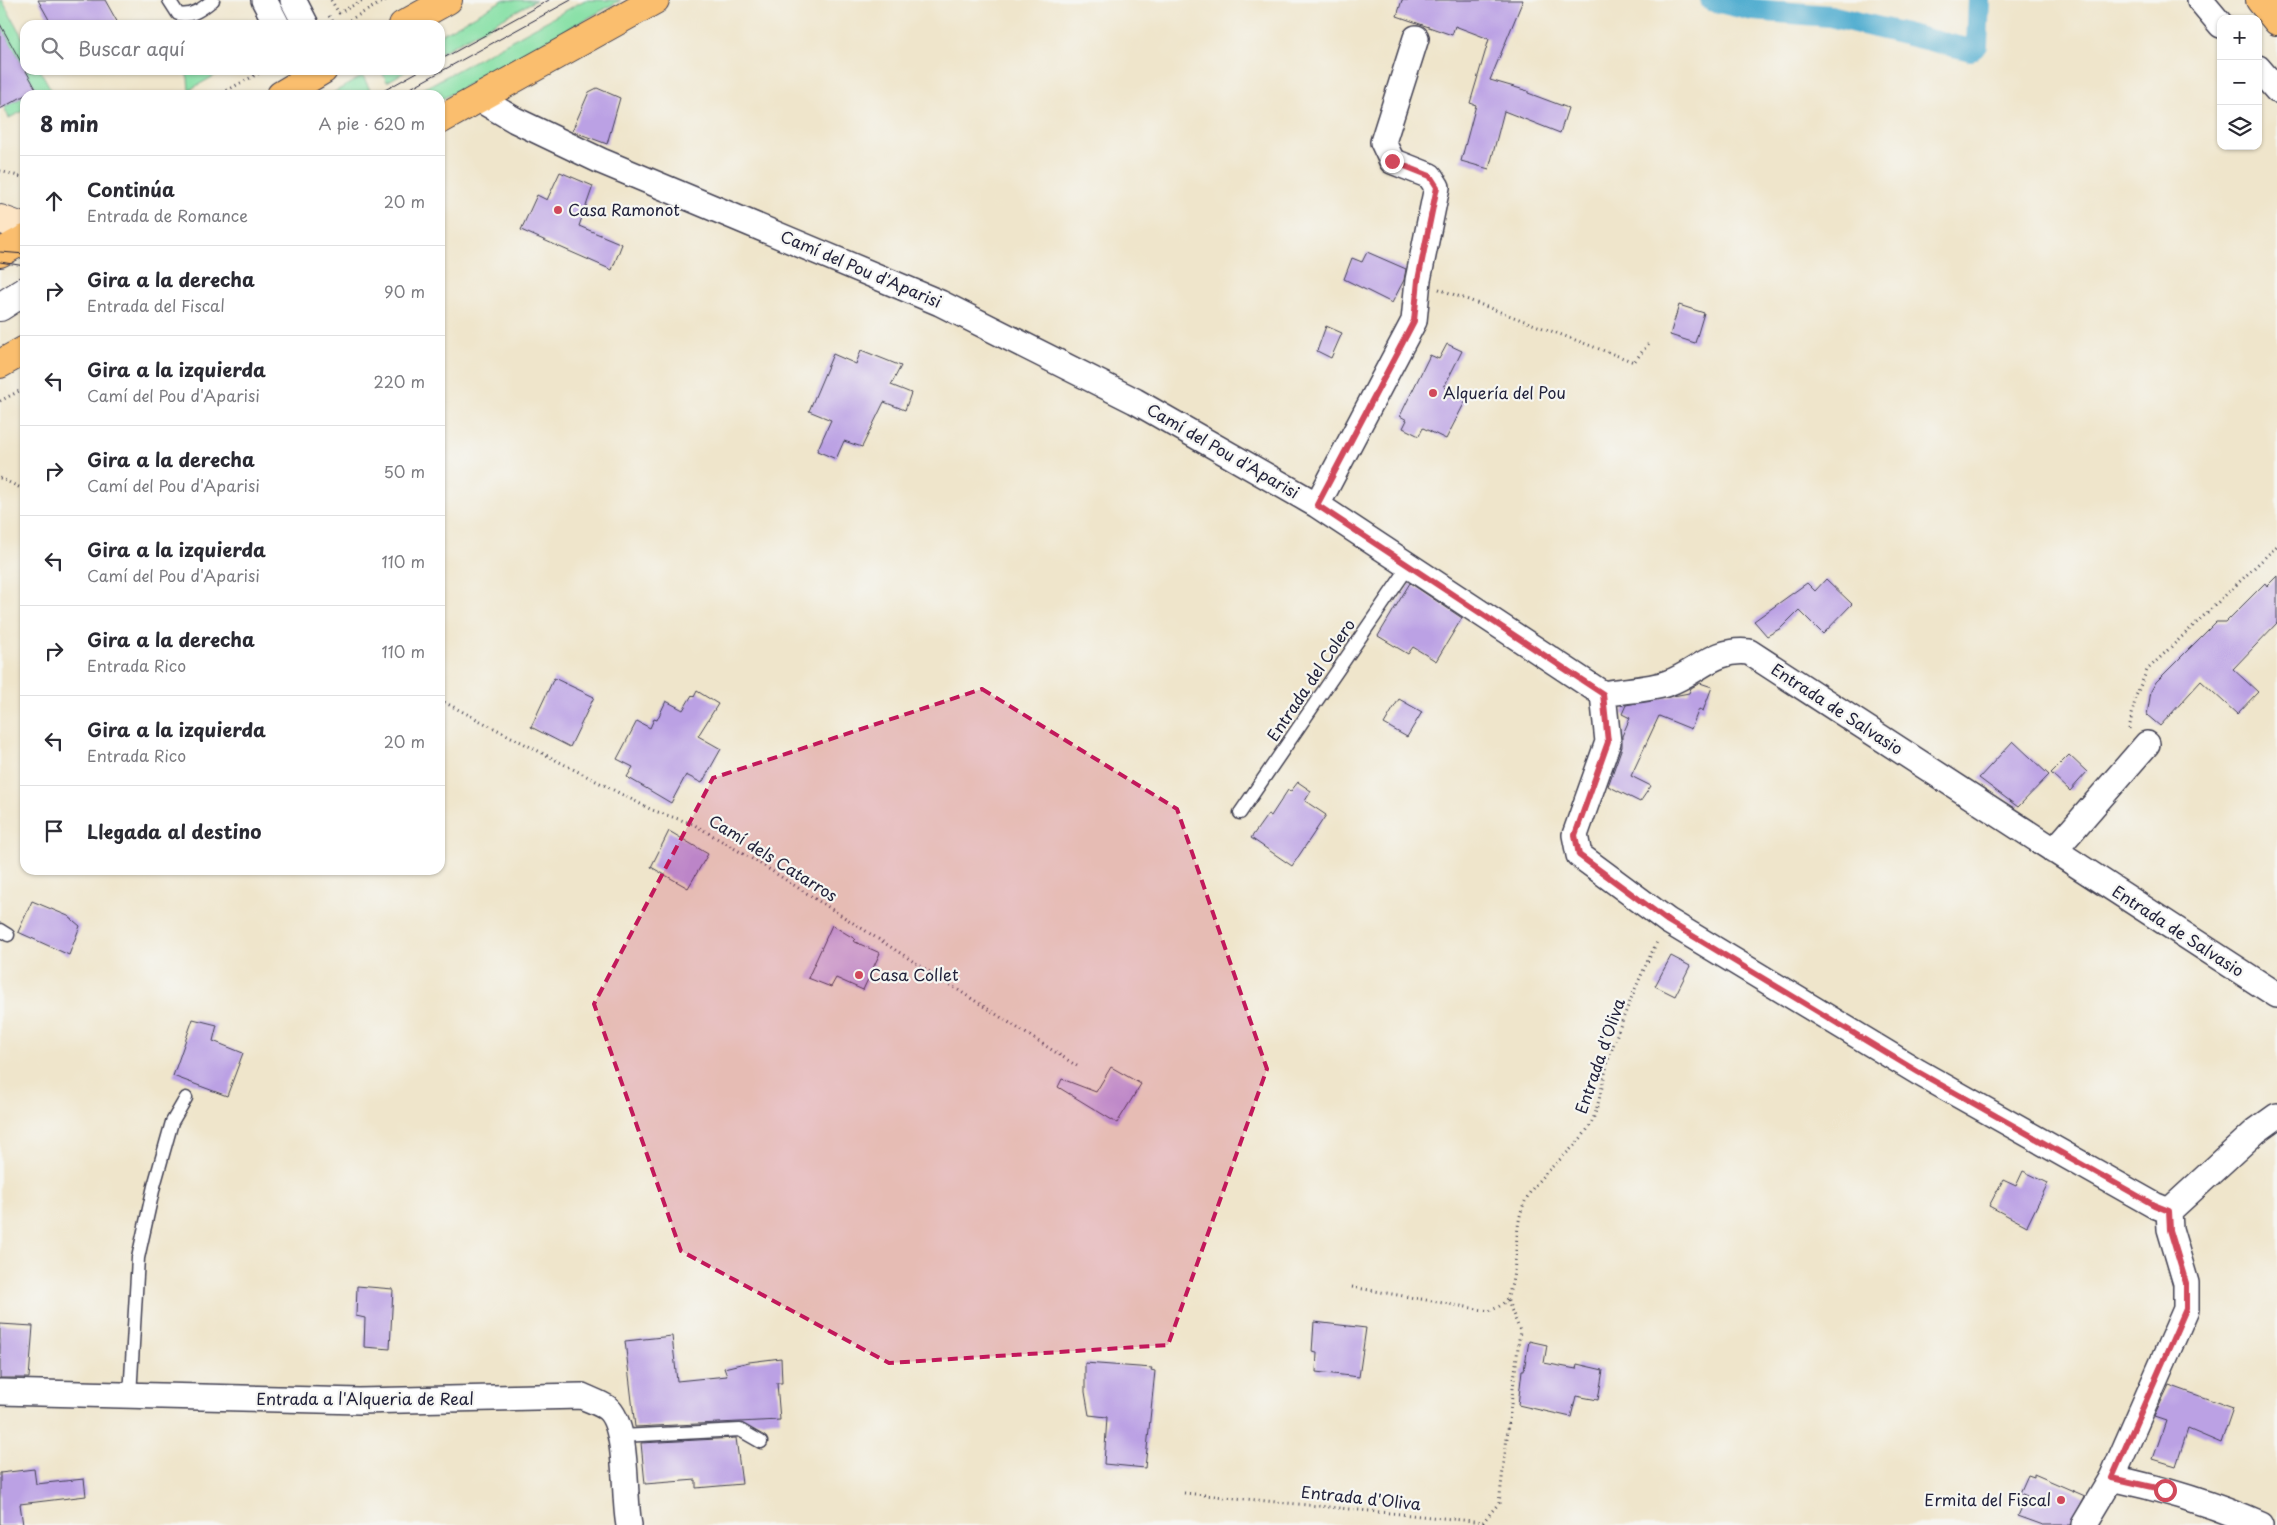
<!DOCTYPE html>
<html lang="es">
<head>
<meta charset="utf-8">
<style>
  :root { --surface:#fff; --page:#f7f7f7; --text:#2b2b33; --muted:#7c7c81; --line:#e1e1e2 }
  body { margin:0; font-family:"Playpen Sans",sans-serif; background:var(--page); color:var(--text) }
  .controls { position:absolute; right:15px; top:15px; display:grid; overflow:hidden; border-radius:10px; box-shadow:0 1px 4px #0004 }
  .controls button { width:45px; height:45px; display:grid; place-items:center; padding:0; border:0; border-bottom:1px solid var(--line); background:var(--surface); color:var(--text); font:25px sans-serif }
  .stop { position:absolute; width:15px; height:15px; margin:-11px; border:4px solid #d1495b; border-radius:50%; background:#fff }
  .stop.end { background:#d1495b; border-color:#fff; box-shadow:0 1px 5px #0008 }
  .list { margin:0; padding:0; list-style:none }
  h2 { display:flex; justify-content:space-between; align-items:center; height:65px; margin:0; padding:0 20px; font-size:21px }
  h2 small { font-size:16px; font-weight:400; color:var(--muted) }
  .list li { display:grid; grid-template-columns:32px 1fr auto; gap:15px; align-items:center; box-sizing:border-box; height:90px; padding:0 20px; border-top:1px solid var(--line) }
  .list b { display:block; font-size:19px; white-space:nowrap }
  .list p { margin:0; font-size:16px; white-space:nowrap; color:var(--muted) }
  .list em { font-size:16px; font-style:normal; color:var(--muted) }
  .icon { flex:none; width:28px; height:28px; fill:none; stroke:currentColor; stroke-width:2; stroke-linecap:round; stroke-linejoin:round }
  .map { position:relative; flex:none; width:2277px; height:1525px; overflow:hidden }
  .search { position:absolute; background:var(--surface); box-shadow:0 1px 4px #0004; left:20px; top:20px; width:425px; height:55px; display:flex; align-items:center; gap:12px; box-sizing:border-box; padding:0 18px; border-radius:15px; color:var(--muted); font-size:19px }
  .panel { position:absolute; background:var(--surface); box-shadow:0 1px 4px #0004; left:20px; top:90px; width:425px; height:785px; border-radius:15px }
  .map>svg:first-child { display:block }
  .green { fill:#87e0a6; stroke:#548170 }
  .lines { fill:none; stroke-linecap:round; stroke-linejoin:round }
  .canal { stroke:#52aed0; stroke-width:22 }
  .building { fill:#bba1e4 }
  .service-casing { stroke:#413f51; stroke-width:15 }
  .minor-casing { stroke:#413f51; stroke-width:28 }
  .tertiary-casing { stroke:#413f51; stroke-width:30 }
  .secondary-casing { stroke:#413f51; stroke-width:30 }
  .primary-casing { stroke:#413f51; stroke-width:30 }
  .trunk-casing { stroke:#413f51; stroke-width:30 }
  .path { stroke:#413f51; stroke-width:3; stroke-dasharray:1 4; stroke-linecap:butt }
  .service { stroke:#fff; stroke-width:12 }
  .minor { stroke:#fff; stroke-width:25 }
  .tertiary { stroke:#fff; stroke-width:28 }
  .secondary { stroke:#fde5c5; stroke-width:28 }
  .primary { stroke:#fabe6e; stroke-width:28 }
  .trunk { stroke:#fabe6e; stroke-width:28 }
  .tram { stroke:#22223b; stroke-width:1 }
  .route { stroke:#d1495b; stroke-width:6 }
  .marked { fill:#c2185b; fill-opacity:0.2; stroke:#c2185b; stroke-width:4; stroke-dasharray:10 6; stroke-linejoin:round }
  .poi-dot { fill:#d1495b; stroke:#f6f6f2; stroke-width:2 }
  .labels { text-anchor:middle; stroke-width:4.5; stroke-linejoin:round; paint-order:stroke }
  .poi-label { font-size:16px; fill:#22223b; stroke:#f6f6f2; text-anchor:start }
  .street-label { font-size:16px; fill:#22223b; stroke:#f6f6f2 }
</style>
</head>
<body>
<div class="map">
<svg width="2277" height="1525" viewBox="0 0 2277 1525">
  <rect width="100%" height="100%" fill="#f6f6f2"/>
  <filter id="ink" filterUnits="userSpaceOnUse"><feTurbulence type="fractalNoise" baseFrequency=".02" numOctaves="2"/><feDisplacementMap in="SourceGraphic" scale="10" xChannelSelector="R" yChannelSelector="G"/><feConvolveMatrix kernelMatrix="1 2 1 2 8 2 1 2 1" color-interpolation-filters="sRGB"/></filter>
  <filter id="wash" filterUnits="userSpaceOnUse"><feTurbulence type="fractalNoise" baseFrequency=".0096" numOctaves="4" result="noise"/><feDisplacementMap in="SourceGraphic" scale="20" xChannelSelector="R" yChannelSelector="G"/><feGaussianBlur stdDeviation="1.12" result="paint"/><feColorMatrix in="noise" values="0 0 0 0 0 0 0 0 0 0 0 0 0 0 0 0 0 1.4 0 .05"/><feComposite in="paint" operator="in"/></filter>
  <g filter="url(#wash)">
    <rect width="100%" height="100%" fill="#efe5cb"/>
    <path class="green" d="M 0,0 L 2,0 L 25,42 L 25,69 L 0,24 Z
      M 503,0 L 536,0 L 440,53 L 440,35 Z
      M 585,0 L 621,0 L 440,100 L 440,95 L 412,95 Z
      M 25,70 L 40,70 L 54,95 L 26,95 L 36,89 Z
      M 184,70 L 225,70 L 189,90 L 188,78 Z
      M 381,70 L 408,70 L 387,82 Z
      M 363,76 L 370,90 L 362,95 L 329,95 Z
      M 25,96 L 25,110 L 9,118 L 4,107 Z"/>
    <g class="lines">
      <path class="canal" d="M 1711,0 L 1753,10 L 1830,16 L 1971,50 L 1977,45 L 1979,0"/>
    </g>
    <g id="blocks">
      <path class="building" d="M 38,0 L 105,0 L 119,25 L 52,25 Z
        M 1402,0 L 1523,0 L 1490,80 L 1528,91 L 1528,93 L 1568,108 L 1560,133 L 1504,111 L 1489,169 L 1461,161 L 1476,105 L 1470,103 L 1489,39 L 1455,26 L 1452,35 L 1397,16 Z
        M 0,24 L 36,89 L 0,109 Z
        M 597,88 L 620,98 L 607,144 L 572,131 L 589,92 Z
        M 560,172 L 593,186 L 579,226 L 622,244 L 612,270 L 521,230 L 537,195 L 547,200 Z
        M 1367,252 L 1406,269 L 1404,280 L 1392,303 L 1344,279 L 1352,258 L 1362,262 Z
        M 1679,305 L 1704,313 L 1695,343 L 1670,335 Z
        M 1326,326 L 1342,333 L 1331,358 L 1317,351 Z
        M 1447,344 L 1462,351 L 1444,387 L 1467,398 L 1446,439 L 1423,428 L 1419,436 L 1403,428 L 1407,420 L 1400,416 L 1430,355 L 1439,359 Z
        M 861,350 L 901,366 L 891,385 L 911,393 L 905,410 L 884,402 L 862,447 L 844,441 L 836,459 L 817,451 L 831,420 L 809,411 L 833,354 L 856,364 Z
        M 2277,576 L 2277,623 L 2233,669 L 2258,692 L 2237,714 L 2201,681 L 2160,726 L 2147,715 L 2151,691 L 2156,682 L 2216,622 L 2226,622 L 2265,583 L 2267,586 Z
        M 1826,579 L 1852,604 L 1823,634 L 1799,610 L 1781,628 L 1767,636 L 1754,621 L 1807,583 L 1815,591 Z
        M 1410,583 L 1462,618 L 1436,661 L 1413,647 L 1408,654 L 1378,636 Z
        M 554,678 L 594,697 L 570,747 L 531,727 Z
        M 1700,683 L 1712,687 L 1703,711 L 1699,709 L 1691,729 L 1659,716 L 1631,776 L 1651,786 L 1640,802 L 1608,786 L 1622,747 L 1622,736 L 1630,718 L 1622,714 L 1626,705 L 1689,693 L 1691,688 Z
        M 697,691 L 718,704 L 698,736 L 721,749 L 702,783 L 686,775 L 671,803 L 627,777 L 633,767 L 617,759 L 637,721 L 650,728 L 654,719 L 657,720 L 666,701 L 683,710 L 692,695 L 694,697 Z
        M 1399,699 L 1422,712 L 1407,737 L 1384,724 Z
        M 2013,741 L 2049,775 L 2018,807 L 1979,778 Z
        M 2069,755 L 2087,772 L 2070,791 L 2051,773 Z
        M 1298,782 L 1311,791 L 1305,801 L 1326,815 L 1292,866 L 1251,838 L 1268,814 L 1271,816 L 1288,790 L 1291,791 Z
        M 669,831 L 708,854 L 688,888 L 651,867 Z
        M 32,901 L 68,916 L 80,926 L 69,955 L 18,932 Z
        M 832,925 L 855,939 L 853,941 L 880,953 L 863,990 L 836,978 L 831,987 L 808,978 Z
        M 1671,956 L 1690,966 L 1675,996 L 1655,986 Z
        M 193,1019 L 217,1025 L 213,1041 L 243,1053 L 227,1096 L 173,1076 Z
        M 1111,1067 L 1141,1084 L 1117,1123 L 1058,1087 L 1062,1079 L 1096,1092 Z
        M 2023,1171 L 2048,1183 L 2027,1226 L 1989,1206 L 2003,1180 L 2016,1186 Z
        M 357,1286 L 393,1289 L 390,1349 L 364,1347 L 365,1318 L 356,1316 Z
        M 1314,1322 L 1366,1328 L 1359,1377 L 1316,1372 L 1317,1353 L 1312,1352 Z
        M 0,1324 L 33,1326 L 29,1378 L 0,1378 Z
        M 672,1336 L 677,1381 L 727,1376 L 724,1368 L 749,1362 L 781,1358 L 782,1383 L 777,1383 L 780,1420 L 635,1427 L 625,1341 Z
        M 1529,1341 L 1547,1345 L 1544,1363 L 1576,1369 L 1577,1364 L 1603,1370 L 1598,1400 L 1576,1396 L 1571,1417 L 1518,1405 L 1522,1370 L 1524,1370 Z
        M 1085,1363 L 1152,1368 L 1151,1370 L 1155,1371 L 1145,1468 L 1104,1464 L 1107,1417 L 1089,1415 L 1085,1392 Z
        M 2169,1385 L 2233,1408 L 2221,1443 L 2188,1429 L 2176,1466 L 2153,1459 L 2166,1421 L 2154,1417 Z
        M 736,1438 L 742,1484 L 696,1488 L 696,1480 L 645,1484 L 641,1443 Z
        M 34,1469 L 36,1484 L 84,1479 L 86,1496 L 20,1504 L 23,1525 L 0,1525 L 0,1473 Z
        M 2034,1474 L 2085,1496 L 2070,1525 L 2043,1525 L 2018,1516 L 2027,1496 L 2020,1493 L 2028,1475 L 2034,1477 Z"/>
    </g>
  </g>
  <g filter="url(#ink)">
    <use href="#blocks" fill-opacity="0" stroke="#413f51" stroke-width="1"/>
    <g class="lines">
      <g class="service-casing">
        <path id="service" d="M 169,0 L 178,14 C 192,17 202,9 213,0
          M 1240,813 L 1409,566
          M 0,930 L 8,935
          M 130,1396 L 138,1258 L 154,1186 L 172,1122 L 186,1098
          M 621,1436 L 740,1430 L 761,1442"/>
      </g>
      <g class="minor-casing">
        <path id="minor" d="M 264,0 L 277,25
          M 293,0 L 306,25
          M 2200,0 L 2221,25
          M 2258,68 L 2277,90
          M 479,99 L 515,120 L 601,161 L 940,303 L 1135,401 L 1317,505 L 1603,694 L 1608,742 L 1575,835 L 1579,855 L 1668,921 L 1918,1072 L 2154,1205 L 2169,1211 L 2256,1131 L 2277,1116
          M 1317,505 L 1414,321 L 1418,280 L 1437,187 L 1430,176 L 1392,161 L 1383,142 L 1416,38
          M 1603,694 C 1624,690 1649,690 1668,683 C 1698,672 1714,648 1749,652 L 2277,995
          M 2054,851 L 2147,744
          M 0,1392 L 359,1401 L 582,1396 C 590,1400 600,1403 607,1408 C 629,1426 623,1496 629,1525
          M 2112,1478 C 2164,1489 2213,1504 2261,1525
          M 2084,1525 L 2112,1478 L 2186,1309 L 2186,1283 L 2170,1229 L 2169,1211"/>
      </g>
      <g class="tertiary-casing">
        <path id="tertiary" d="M 0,307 L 25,291"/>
      </g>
      <g class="secondary-casing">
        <path id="secondary" d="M 0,219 L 25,228"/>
      </g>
      <g class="primary-casing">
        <path id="primary" d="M 403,25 L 448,0
          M 281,95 L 323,70
          M 440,120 L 655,0
          M 0,253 L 25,239
          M 0,364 L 25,350"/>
      </g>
      <g class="trunk-casing">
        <path id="trunk" d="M 2260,0 L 2277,21"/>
      </g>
      <path class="path" d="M 331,0 L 339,13 L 363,0
        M 329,16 L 334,23 L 344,23 L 386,0
        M 218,95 L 265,70
        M 0,171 L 25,178
        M 1439,289 L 1634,362 L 1650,342
        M 0,401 L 25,388
        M 0,478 L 25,490
        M 440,700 L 652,810 L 693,824 L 764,866 L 1077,1066
        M 2129,729 L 2136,696 L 2147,670 L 2277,546
        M 1352,1287 L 1489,1311 C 1496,1308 1503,1306 1507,1298 C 1518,1274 1514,1242 1520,1216 C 1529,1176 1569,1159 1589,1127 C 1599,1111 1603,1077 1609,1058 C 1622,1018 1639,978 1657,942
        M 1184,1493 L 1483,1522 L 1499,1503 L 1520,1331 L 1507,1299"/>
      <use href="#service" class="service"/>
      <use href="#minor" class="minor"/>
      <use href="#tertiary" class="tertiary"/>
      <use href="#secondary" class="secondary"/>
      <use href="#primary" class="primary"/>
      <use href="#trunk" class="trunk"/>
      <path class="tram" d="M 440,60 L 549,0
        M 376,95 L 421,70
        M 398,95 L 571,0
        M 0,252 L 25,254
        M 0,262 L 25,266"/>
    </g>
  </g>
  <g class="lines" filter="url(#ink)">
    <path class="route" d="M 1392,161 L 1430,176 L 1437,187 L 1418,280 L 1414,321 L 1317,505 L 1603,694 L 1608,742 L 1575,835 L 1579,855 L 1668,921 L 1918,1072 L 2154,1205 L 2169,1211 L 2170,1230 L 2186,1283 L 2186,1309 L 2112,1478 L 2165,1490"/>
  </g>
  <path class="marked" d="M 982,689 L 1177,809 L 1267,1069 L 1168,1345 L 889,1363 L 681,1251 L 594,1004 L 713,778 Z"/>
  <g class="poi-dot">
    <circle cx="558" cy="210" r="5"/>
    <circle cx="1433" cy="393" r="5"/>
    <circle cx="859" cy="975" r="5"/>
    <circle cx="2061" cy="1500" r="5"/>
  </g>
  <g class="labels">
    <g class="poi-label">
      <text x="568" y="216">Casa Ramonot</text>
      <text x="1443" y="399">Alquería del Pou</text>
      <text x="869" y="981">Casa Collet</text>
      <text x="2051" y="1506" text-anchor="end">Ermita del Fiscal</text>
    </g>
    <g class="street-label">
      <text transform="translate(861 269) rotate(23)" y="6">Camí del Pou d'Aparisi</text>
      <text transform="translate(1223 451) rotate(30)" y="6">Camí del Pou d'Aparisi</text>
      <text transform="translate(1311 680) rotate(-56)" y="6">Entrada del Colero</text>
      <text transform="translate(1837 709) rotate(33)" y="6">Entrada de Salvasio</text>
      <text transform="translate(773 858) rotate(32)" y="6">Camí dels Catarros</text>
      <text transform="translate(2178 931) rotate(33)" y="6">Entrada de Salvasio</text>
      <text transform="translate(1600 1056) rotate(-71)" y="6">Entrada d'Oliva</text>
      <text x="365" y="1405">Entrada a l'Alqueria de Real</text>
      <text transform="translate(1361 1498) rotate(6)" y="6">Entrada d'Oliva</text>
    </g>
  </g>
</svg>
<div class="controls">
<button>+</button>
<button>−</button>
<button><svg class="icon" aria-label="layers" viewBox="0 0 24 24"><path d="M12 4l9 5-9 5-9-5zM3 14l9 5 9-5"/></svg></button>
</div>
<div class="stop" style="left:2165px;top:1490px"></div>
<div class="stop end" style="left:1392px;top:161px"></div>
<div class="search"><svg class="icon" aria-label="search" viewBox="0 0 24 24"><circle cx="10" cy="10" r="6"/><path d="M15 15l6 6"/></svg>Buscar aquí</div>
<section class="panel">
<h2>8 min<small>A pie · 620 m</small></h2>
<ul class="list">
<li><svg class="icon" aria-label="ahead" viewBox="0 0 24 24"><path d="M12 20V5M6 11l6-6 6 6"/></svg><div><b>Continúa</b><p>Entrada de Romance</p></div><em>20 m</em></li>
<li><svg class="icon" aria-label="right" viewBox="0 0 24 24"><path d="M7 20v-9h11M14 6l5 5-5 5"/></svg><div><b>Gira a la derecha</b><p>Entrada del Fiscal</p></div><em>90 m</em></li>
<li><svg class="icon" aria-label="left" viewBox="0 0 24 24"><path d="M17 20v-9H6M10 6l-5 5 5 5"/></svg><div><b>Gira a la izquierda</b><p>Camí del Pou d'Aparisi</p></div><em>220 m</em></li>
<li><svg class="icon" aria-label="right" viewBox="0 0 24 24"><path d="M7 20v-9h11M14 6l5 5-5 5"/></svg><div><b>Gira a la derecha</b><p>Camí del Pou d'Aparisi</p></div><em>50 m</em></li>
<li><svg class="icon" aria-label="left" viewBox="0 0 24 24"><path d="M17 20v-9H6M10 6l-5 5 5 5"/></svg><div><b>Gira a la izquierda</b><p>Camí del Pou d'Aparisi</p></div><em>110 m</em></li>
<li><svg class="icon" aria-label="right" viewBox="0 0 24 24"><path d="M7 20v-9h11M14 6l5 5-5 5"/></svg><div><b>Gira a la derecha</b><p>Entrada Rico</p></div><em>110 m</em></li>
<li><svg class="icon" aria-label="left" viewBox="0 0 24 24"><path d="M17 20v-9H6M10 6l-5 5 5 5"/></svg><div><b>Gira a la izquierda</b><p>Entrada Rico</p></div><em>20 m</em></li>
<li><svg class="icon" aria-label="arrive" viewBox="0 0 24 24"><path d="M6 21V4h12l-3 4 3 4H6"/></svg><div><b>Llegada al destino</b></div></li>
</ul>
</section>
</div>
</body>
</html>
